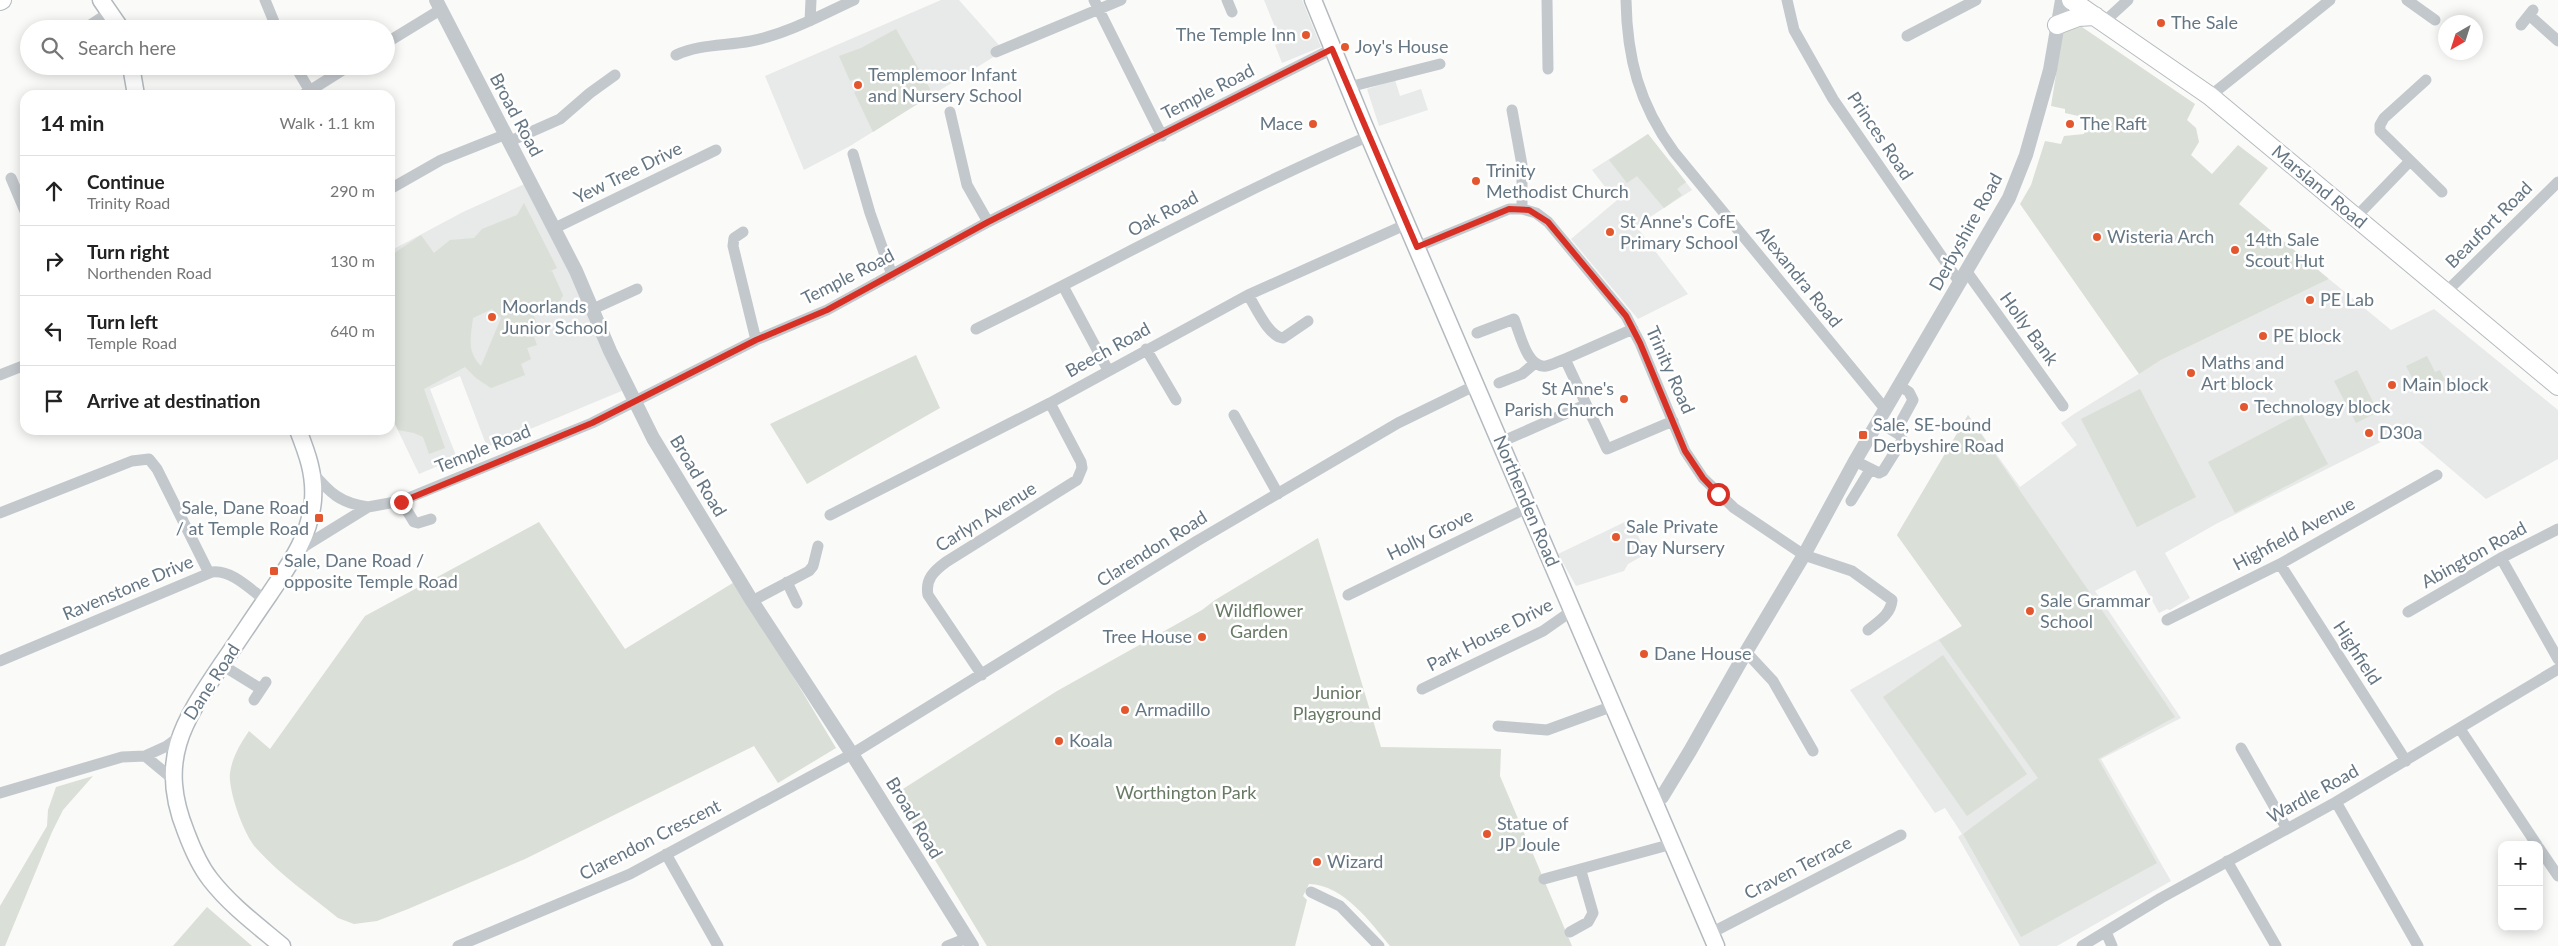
<!DOCTYPE html>
<html lang="en">
<head>
<meta charset="utf-8">
<style>
  :root { --surface:#fff; --page:#f6f6f6; --text:#222; --muted:#767676; --line:#e0e0e0 }
  body { margin:0; font-family:Lato,sans-serif; background:var(--page); color:var(--text) }
  .controls { position:absolute; right:15px; bottom:15px; display:grid; overflow:hidden; border-radius:10px; box-shadow:0 2px 12px #0003 }
  .controls button { width:45px; height:45px; display:grid; place-items:center; padding:0; border:0; border-bottom:1px solid var(--line); background:var(--surface); color:var(--text); font:25px sans-serif }
  .compass { position:absolute; left:2438px; top:15px; width:45px; height:45px; border-radius:50%; background:var(--surface); box-shadow:0 2px 12px #0003; rotate:219deg }
  .stop { position:absolute; width:15px; height:15px; margin:-11px; border:4px solid #d93025; border-radius:50%; background:#fff }
  .stop.end { background:#d93025; border-color:#fff; box-shadow:0 1px 5px #0008 }
  .list { margin:0; padding:0; list-style:none }
  h2 { display:flex; justify-content:space-between; align-items:center; height:65px; margin:0; padding:0 20px; font-size:21px }
  h2 small { font-size:16px; font-weight:400; color:var(--muted) }
  .list li { display:grid; grid-template-columns:32px 1fr auto; gap:15px; align-items:center; box-sizing:border-box; height:70px; padding:0 20px; border-top:1px solid var(--line) }
  .list b { display:block; font-size:19px; white-space:nowrap }
  .list p { margin:0; font-size:16px; white-space:nowrap; color:var(--muted) }
  .list em { font-size:16px; font-style:normal; color:var(--muted) }
  .icon { flex:none; width:28px; height:28px; fill:none; stroke:currentColor; stroke-width:2; stroke-linecap:round; stroke-linejoin:round }
  .map { position:relative; flex:none; width:2558px; height:946px; overflow:hidden }
  .search { position:absolute; background:var(--surface); box-shadow:0 2px 12px #0003; left:20px; top:20px; width:375px; height:55px; display:flex; align-items:center; gap:12px; box-sizing:border-box; padding:0 18px; border-radius:28px; color:var(--muted); font-size:19px }
  .panel { position:absolute; background:var(--surface); box-shadow:0 2px 12px #0003; left:20px; top:90px; width:375px; height:345px; border-radius:15px }
  .map>svg:first-child { display:block }
  .built { fill:#e8e9e9 }
  .green { fill:#dadfd7; fill-rule:evenodd }
  .lines { fill:none; stroke-linecap:round; stroke-linejoin:round }
  .secondary-casing { stroke:#b3babf; stroke-width:19 }
  .primary-casing { stroke:#b5babe; stroke-width:20 }
  .minor { stroke:#c3c8cc; stroke-width:11 }
  .tertiary { stroke:#c3c8cc; stroke-width:14 }
  .secondary { stroke:#fff; stroke-width:16 }
  .primary { stroke:#fff; stroke-width:18 }
  .route { stroke:#d93025; stroke-width:6 }
  .poi-dot { fill:#e4572e; stroke:#fff; stroke-width:2 }
  .labels { text-anchor:middle; stroke-width:5; stroke-linejoin:round; paint-order:stroke }
  .poi-label { font-size:18px; fill:#657683; stroke:#fff; text-anchor:start }
  .street-label { font-size:18px; fill:#657683; stroke:#fff }
  .park-label { font-size:18px; fill:#687a64; stroke:#fff }
</style>
</head>
<body>
<div class="map">
<svg width="2558" height="946" viewBox="0 0 2558 946">
  <rect width="100%" height="100%" fill="#fafaf8"/>
  <path class="built" d="M 941,0 L 959,0 L 999,45 L 1000,53 L 850,146 L 804,170 L 765,76 Z
    M 1264,0 L 1302,0 L 1321,47 L 1282,63 L 1275,45 L 1281,42 Z
    M 1395,80 L 1400,96 L 1421,89 L 1428,110 L 1379,126 L 1367,89 Z
    M 1648,134 L 1692,190 L 1636,226 L 1688,294 L 1638,319 L 1571,239 L 1616,201 L 1592,170 Z
    M 529,182 L 624,390 L 487,447 L 460,376 L 430,389 L 457,458 L 419,474 L 390,414 L 390,251 L 463,212 Z
    M 2329,279 L 2391,330 L 2434,309 L 2558,410 L 2558,459 L 2486,499 L 2405,430 L 2216,524 L 2165,553 L 2190,598 L 2170,610 L 2167,609 L 2159,613 L 2135,570 L 2095,591 L 2181,718 L 2101,759 L 2171,881 L 2057,946 L 2020,946 L 1958,837 L 1962,834 L 1945,808 L 1935,813 L 1850,690 L 1962,626 L 1897,535 L 1968,415 L 2020,487 L 2077,445 L 2061,423 L 2074,414 L 2161,360 Z
    M 1631,519 L 1646,554 L 1628,564 L 1624,571 L 1576,586 L 1558,554 Z"/>
  <path class="green" d="M 2082,27 L 2195,104 L 2187,120 L 2196,128 L 2199,142 L 2191,155 L 2212,174 L 2238,145 L 2268,168 L 2239,204 L 2329,279 L 2161,360 L 2139,374 L 2020,204 L 2031,185 L 2045,141 L 2061,144 L 2064,136 L 2084,134 L 2087,118 L 2065,113 L 2065,109 L 2051,106 L 2063,31 L 2069,28 Z
    M 896,29 L 933,94 L 873,132 L 854,92 L 864,88 L 860,77 L 850,81 L 839,56 L 861,48 Z
    M 1648,134 L 1686,182 L 1677,189 L 1682,195 L 1664,208 L 1637,176 L 1627,183 L 1609,160 Z
    M 524,203 L 557,268 L 548,272 L 552,271 L 563,295 L 559,304 L 533,314 L 540,331 L 533,334 L 537,345 L 527,348 L 531,359 L 521,364 L 525,375 L 491,388 L 476,378 L 465,367 L 424,389 L 445,448 L 429,454 L 423,437 L 414,433 L 398,430 L 390,414 L 390,256 L 421,235 L 434,253 L 450,240 L 474,238 L 482,229 L 517,215 ZM 492,309 L 501,318 L 481,366 C 466,352 471,335 473,318 Z
    M 916,355 L 940,408 L 807,484 L 770,424 Z
    M 2427,356 L 2435,372 L 2440,370 L 2445,380 L 2419,392 L 2406,366 Z
    M 2357,370 L 2378,412 L 2356,423 L 2334,381 Z
    M 2140,389 L 2196,497 L 2137,527 L 2081,419 Z
    M 2301,413 L 2328,464 L 2235,513 L 2208,462 Z
    M 1968,415 L 2175,717 L 2098,759 L 2157,863 L 2021,937 L 1963,834 L 2038,778 L 1939,640 L 1962,626 L 1897,535 Z
    M 539,522 L 625,649 L 736,581 L 836,748 L 778,783 L 754,746 L 525,859 L 408,909 L 377,921 L 354,924 L 338,918 C 311,896 280,875 256,848 C 244,835 228,791 230,773 C 232,758 240,744 249,731 L 270,749 L 365,616 Z
    M 1318,538 L 1381,747 L 1501,749 L 1500,776 L 1572,946 L 1390,946 C 1370,922 1344,885 1309,884 L 1303,896 L 1307,900 L 1295,946 L 987,946 L 895,794 L 1057,691 L 1202,610 L 1215,600 Z
    M 1943,655 L 2027,774 L 1967,816 L 1883,697 Z
    M 93,776 L 63,810 L 52,832 L 5,946 L 0,946 L 0,906 L 47,826 L 48,810 L 56,787 Z
    M 207,907 L 252,946 L 173,946 Z"/>
  <g class="lines">
    <g class="secondary-casing">
      <path id="secondary" d="M 101,0 L 121,29
        M 1313,0 L 1364,125 L 1716,946
        M 131,66 L 136,95
        M 282,946 C 257,925 230,905 210,879 C 199,865 192,848 186,832 C 157,760 183,722 222,664 C 238,641 253,618 269,595 C 289,565 310,537 313,500 C 315,474 307,453 298,430"/>
    </g>
    <g class="primary-casing">
      <path id="primary" d="M 2071,0 L 2210,96 L 2558,386
        M 0,1 L 2,0
        M 2057,25 L 2078,17 L 2095,16"/>
    </g>
    <path class="minor" d="M 265,0 L 277,29
      M 1094,0 L 1162,136
      M 1227,0 L 1232,12
      M 1547,0 L 1548,69
      M 1626,0 C 1627,58 1639,104 1674,152 L 1886,410
      M 1787,0 L 1794,30 L 1833,99 L 1960,283
      M 2407,0 L 2435,20
      M 2529,15 L 2558,41
      M 810,21 L 811,0
      M 2104,22 L 2128,0
      M 2521,25 L 2533,10
      M 84,29 L 110,12
      M 1907,36 L 1976,0
      M 386,43 L 440,10
      M 996,52 L 1121,0
      M 676,55 C 700,44 725,46 751,41 C 787,34 821,15 854,0
      M 295,66 L 310,91
      M 2426,80 L 2384,118 L 2380,125 L 2380,131 L 2442,192
      M 1349,87 L 1440,64
      M 303,95 L 349,66
      M 2210,96 L 2330,0
      M 1512,110 L 1522,165 L 1522,209
      M 950,112 L 967,185 L 988,222
      M 508,142 L 560,119 L 590,93 L 615,75
      M 853,154 L 870,213 L 892,275
      M 11,178 L 25,211
      M 390,189 L 441,160 L 504,135
      M 2355,218 L 2410,161
      M 555,228 L 716,150
      M 743,232 L 734,238 L 733,246 L 756,340
      M 1417,247 L 1509,209 L 1522,209 L 1536,213 L 1548,222 L 1626,316 L 1640,343 L 1685,451 L 1703,478 L 1734,508 L 1804,555 L 1852,571 L 1892,600 C 1891,614 1879,621 1868,630
      M 1967,272 L 2063,406
      M 1063,286 L 1108,370
      M 2445,293 L 2558,182
      M 1248,295 C 1256,307 1268,336 1283,338 L 1308,321
      M 593,309 L 637,289
      M 976,329 C 1107,265 1235,193 1369,136
      M 1633,329 L 1565,359 L 1607,449 L 1673,421
      M 1477,333 L 1514,319 C 1520,333 1527,369 1546,366 C 1552,365 1559,361 1565,359
      M 1146,349 L 1176,400
      M 0,375 L 25,365
      M 1499,383 L 1522,374 L 1535,363
      M 1234,415 L 1278,494
      M 1896,431 L 1913,400 L 1909,392 L 1900,386
      M 1501,442 L 1585,405
      M 1855,461 L 1879,473 L 1883,471 L 1900,444 L 1902,439 L 1900,435 L 1879,422
      M 312,472 C 330,493 340,503 368,507
      M 401,501 L 414,522 L 418,523 L 431,519
      M 1851,501 L 1870,470
      M 0,513 L 132,461 L 149,459 L 157,469 L 209,573
      M 830,515 L 1050,403 L 1248,295 L 1407,224
      M 300,549 L 368,507 L 401,501 L 592,423 L 756,340 L 827,310 L 988,222 L 1332,49
      M 2501,558 L 2558,659
      M 2280,564 L 2406,761
      M 787,582 L 797,603
      M 1348,595 L 1529,507
      M 752,601 L 809,571 L 813,566 L 818,546
      M 2408,612 L 2501,558 L 2558,529
      M 2167,620 L 2280,564 L 2437,475
      M 1746,652 L 1773,681 L 1813,751
      M 0,661 L 212,572 C 231,569 251,590 265,600
      M 222,665 L 261,689
      M 982,675 L 928,595 C 925,579 934,571 946,562 L 1077,480 L 1082,468 L 1081,462 L 1050,403
      M 1422,689 L 1543,631 L 1573,610
      M 254,700 L 266,682
      M 1498,726 L 1547,730 L 1613,706
      M 2460,729 L 2537,845
      M 2241,748 L 2287,829
      M 145,756 L 174,780
      M 0,793 L 122,757 L 145,756 L 167,746 L 179,737
      M 2336,802 L 2418,946
      M 2539,848 L 2558,876
      M 666,854 L 718,946
      M 2227,861 L 2276,946
      M 1544,879 L 1672,844
      M 1311,892 L 1340,906 L 1379,946
      M 1570,932 L 1588,922 L 1593,913 L 1581,871
      M 2106,932 L 2112,946
      M 1711,933 L 1901,835
      M 458,946 L 630,874 L 852,754 L 1197,541 L 1398,423 L 1476,385
      M 947,946 L 967,938
      M 2082,946 L 2161,898 L 2336,802 L 2558,669"/>
    <path class="tertiary" d="M 436,0 L 576,271 L 610,351 L 653,438 L 752,601 L 852,754 L 972,946
      M 1654,801 L 1662,797 L 1690,751 L 1746,652 L 1804,555 L 1855,461 L 2009,198 L 2026,155 L 2050,70 L 2062,0"/>
    <use href="#secondary" class="secondary"/>
    <use href="#primary" class="primary"/>
  </g>
  <g class="lines">
    <path class="route" d="M 401,502 L 592,423 L 756,340 L 827,310 L 988,222 L 1332,49 L 1417,247 L 1509,209 L 1529,210 L 1548,222 L 1626,316 L 1640,343 L 1685,451 L 1703,478 L 1718,494"/>
  </g>
  <g class="poi-dot">
    <circle cx="2161" cy="23" r="5"/>
    <circle cx="1306" cy="35" r="5"/>
    <circle cx="1345" cy="47" r="5"/>
    <circle cx="858" cy="85" r="5"/>
    <circle cx="1313" cy="124" r="5"/>
    <circle cx="2070" cy="124" r="5"/>
    <circle cx="1476" cy="181" r="5"/>
    <circle cx="1610" cy="232" r="5"/>
    <circle cx="2097" cy="237" r="5"/>
    <circle cx="2235" cy="250" r="5"/>
    <circle cx="2310" cy="300" r="5"/>
    <circle cx="492" cy="317" r="5"/>
    <circle cx="2263" cy="336" r="5"/>
    <circle cx="2191" cy="373" r="5"/>
    <circle cx="2392" cy="385" r="5"/>
    <circle cx="1624" cy="399" r="5"/>
    <circle cx="2244" cy="407" r="5"/>
    <circle cx="2369" cy="433" r="5"/>
    <rect x="1858" y="430" width="10" height="10" rx="2.5"/>
    <rect x="314" y="513" width="10" height="10" rx="2.5"/>
    <circle cx="1616" cy="537" r="5"/>
    <rect x="269" y="566" width="10" height="10" rx="2.5"/>
    <circle cx="2030" cy="611" r="5"/>
    <circle cx="1202" cy="637" r="5"/>
    <circle cx="1644" cy="654" r="5"/>
    <circle cx="1125" cy="710" r="5"/>
    <circle cx="1059" cy="741" r="5"/>
    <circle cx="1487" cy="834" r="5"/>
    <circle cx="1317" cy="862" r="5"/>
  </g>
  <g class="labels">
    <g class="poi-label">
      <text x="2171" y="29">The Sale</text>
      <text x="1296" y="41" text-anchor="end">The Temple Inn</text>
      <text x="1355" y="53">Joy's House</text>
      <text x="868" y="81">Templemoor Infant<tspan x="868" dy="21">and Nursery School</tspan></text>
      <text x="1303" y="130" text-anchor="end">Mace</text>
      <text x="2080" y="130">The Raft</text>
      <text x="1486" y="177">Trinity<tspan x="1486" dy="21">Methodist Church</tspan></text>
      <text x="1620" y="228">St Anne's CofE<tspan x="1620" dy="21">Primary School</tspan></text>
      <text x="2107" y="243">Wisteria Arch</text>
      <text x="2245" y="246">14th Sale<tspan x="2245" dy="21">Scout Hut</tspan></text>
      <text x="2320" y="306">PE Lab</text>
      <text x="502" y="313">Moorlands<tspan x="502" dy="21">Junior School</tspan></text>
      <text x="2273" y="342">PE block</text>
      <text x="2201" y="369">Maths and<tspan x="2201" dy="21">Art block</tspan></text>
      <text x="2402" y="391">Main block</text>
      <text x="1614" y="395" text-anchor="end">St Anne's<tspan x="1614" dy="21">Parish Church</tspan></text>
      <text x="2254" y="413">Technology block</text>
      <text x="1873" y="431">Sale, SE-bound<tspan x="1873" dy="21">Derbyshire Road</tspan></text>
      <text x="2379" y="439">D30a</text>
      <text x="309" y="514" text-anchor="end">Sale, Dane Road<tspan x="309" dy="21">/ at Temple Road</tspan></text>
      <text x="1626" y="533">Sale Private<tspan x="1626" dy="21">Day Nursery</tspan></text>
      <text x="284" y="567">Sale, Dane Road /<tspan x="284" dy="21">opposite Temple Road</tspan></text>
      <text x="2040" y="607">Sale Grammar<tspan x="2040" dy="21">School</tspan></text>
      <text x="1192" y="643" text-anchor="end">Tree House</text>
      <text x="1654" y="660">Dane House</text>
      <text x="1135" y="716">Armadillo</text>
      <text x="1069" y="747">Koala</text>
      <text x="1497" y="830">Statue of<tspan x="1497" dy="21">JP Joule</tspan></text>
      <text x="1327" y="868">Wizard</text>
    </g>
    <g class="street-label">
      <text transform="translate(1208 92) rotate(-27)" y="6">Temple Road</text>
      <text transform="translate(516 115) rotate(62)" y="6">Broad Road</text>
      <text transform="translate(1880 136) rotate(56)" y="6">Princes Road</text>
      <text transform="translate(628 173) rotate(-26)" y="6">Yew Tree Drive</text>
      <text transform="translate(2319 187) rotate(40)" y="6">Marsland Road</text>
      <text transform="translate(1163 214) rotate(-28)" y="6">Oak Road</text>
      <text transform="translate(2489 225) rotate(-45)" y="6">Beaufort Road</text>
      <text transform="translate(1966 232) rotate(-61)" y="6">Derbyshire Road</text>
      <text transform="translate(848 277) rotate(-27)" y="6">Temple Road</text>
      <text transform="translate(1799 277) rotate(51)" y="6">Alexandra Road</text>
      <text transform="translate(2029 329) rotate(54)" y="6">Holly Bank</text>
      <text transform="translate(1108 350) rotate(-29)" y="6">Beech Road</text>
      <text transform="translate(1670 370) rotate(66)" y="6">Trinity Road</text>
      <text transform="translate(483 449) rotate(-22)" y="6">Temple Road</text>
      <text transform="translate(698 476) rotate(59)" y="6">Broad Road</text>
      <text transform="translate(1526 501) rotate(67)" y="6">Northenden Road</text>
      <text transform="translate(986 517) rotate(-32)" y="6">Carlyn Avenue</text>
      <text transform="translate(2294 534) rotate(-28)" y="6">Highfield Avenue</text>
      <text transform="translate(1430 535) rotate(-26)" y="6">Holly Grove</text>
      <text transform="translate(1152 549) rotate(-32)" y="6">Clarendon Road</text>
      <text transform="translate(2474 555) rotate(-29)" y="6">Abington Road</text>
      <text transform="translate(128 588) rotate(-23)" y="6">Ravenstone Drive</text>
      <text transform="translate(1490 635) rotate(-27)" y="6">Park House Drive</text>
      <text transform="translate(2357 653) rotate(57)" y="6">Highfield</text>
      <text transform="translate(212 682) rotate(-57)" y="6">Dane Road</text>
      <text transform="translate(2313 794) rotate(-29)" y="6">Wardle Road</text>
      <text transform="translate(914 818) rotate(59)" y="6">Broad Road</text>
      <text transform="translate(650 840) rotate(-27)" y="6">Clarendon Crescent</text>
      <text transform="translate(1798 868) rotate(-27)" y="6">Craven Terrace</text>
    </g>
    <g class="park-label">
      <text x="1259" y="617">Wildflower<tspan x="1259" dy="21">Garden</tspan></text>
      <text x="1337" y="699">Junior<tspan x="1337" dy="21">Playground</tspan></text>
      <text x="1186" y="799">Worthington Park</text>
    </g>
  </g>
</svg>
<div class="controls">
<button>+</button>
<button>−</button>
</div>
<svg class="compass" viewBox="-18 -18 36 36"><path d="M0-13l5 13h-10z" fill="#e53935"/><path d="M0 13l5-13h-10z" fill="#767676"/></svg>
<div class="stop" style="left:1718px;top:494px"></div>
<div class="stop end" style="left:401px;top:502px"></div>
<div class="search"><svg class="icon" aria-label="search" viewBox="0 0 24 24"><circle cx="10" cy="10" r="6"/><path d="M15 15l6 6"/></svg>Search here</div>
<section class="panel">
<h2>14 min<small>Walk · 1.1 km</small></h2>
<ul class="list">
<li><svg class="icon" aria-label="ahead" viewBox="0 0 24 24"><path d="M12 20V5M6 11l6-6 6 6"/></svg><div><b>Continue</b><p>Trinity Road</p></div><em>290 m</em></li>
<li><svg class="icon" aria-label="right" viewBox="0 0 24 24"><path d="M7 20v-9h11M14 6l5 5-5 5"/></svg><div><b>Turn right</b><p>Northenden Road</p></div><em>130 m</em></li>
<li><svg class="icon" aria-label="left" viewBox="0 0 24 24"><path d="M17 20v-9H6M10 6l-5 5 5 5"/></svg><div><b>Turn left</b><p>Temple Road</p></div><em>640 m</em></li>
<li><svg class="icon" aria-label="arrive" viewBox="0 0 24 24"><path d="M6 21V4h12l-3 4 3 4H6"/></svg><div><b>Arrive at destination</b></div></li>
</ul>
</section>
</div>
</body>
</html>
